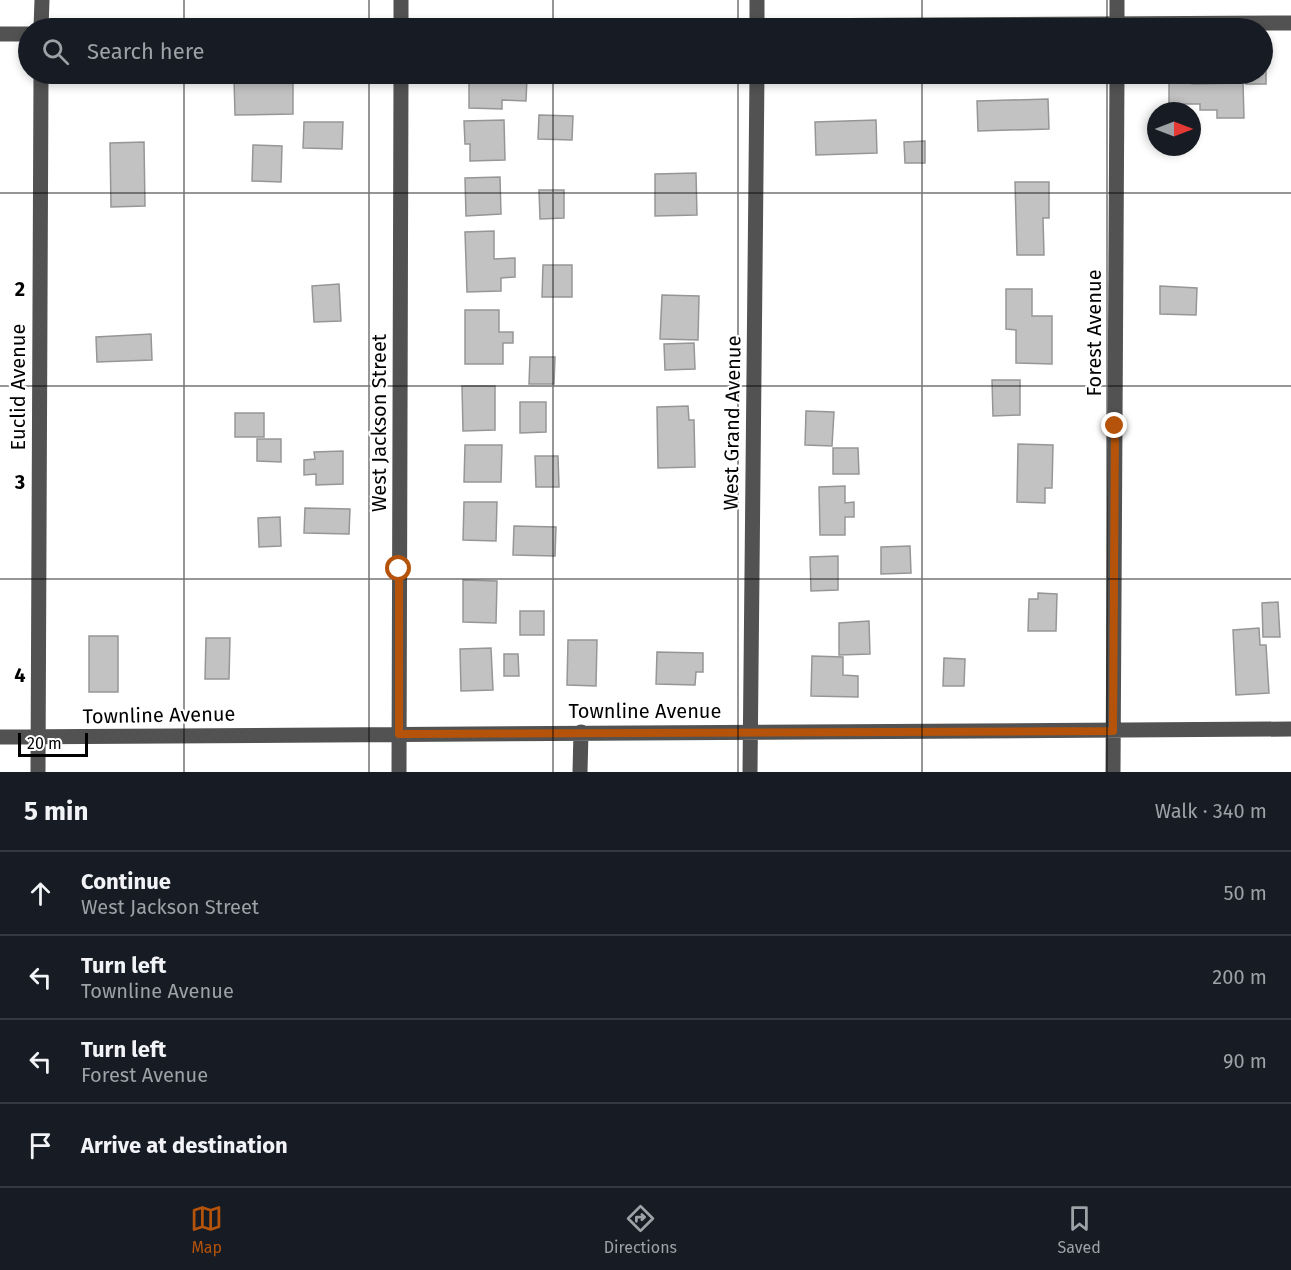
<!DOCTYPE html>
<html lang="en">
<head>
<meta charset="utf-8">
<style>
  :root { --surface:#171b24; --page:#242831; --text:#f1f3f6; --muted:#9ea1a6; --line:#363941; --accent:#b45309 }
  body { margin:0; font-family:"Fira Sans",sans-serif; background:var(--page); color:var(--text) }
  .compass { position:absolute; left:1147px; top:102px; width:54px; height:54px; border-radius:50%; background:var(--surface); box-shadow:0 3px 9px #0003; rotate:90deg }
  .scale { position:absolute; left:18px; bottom:15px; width:70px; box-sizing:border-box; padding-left:6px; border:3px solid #000; border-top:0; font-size:16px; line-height:21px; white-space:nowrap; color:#000; -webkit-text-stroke:4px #fff; paint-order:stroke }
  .stop { position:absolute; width:18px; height:18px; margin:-14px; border:4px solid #b45309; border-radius:50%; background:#fff }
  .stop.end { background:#b45309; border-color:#fff; box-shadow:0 2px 6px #0008 }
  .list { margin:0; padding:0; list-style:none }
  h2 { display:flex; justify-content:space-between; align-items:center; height:78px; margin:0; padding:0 24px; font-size:26px }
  h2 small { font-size:20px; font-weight:400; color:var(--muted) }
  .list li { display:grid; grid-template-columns:39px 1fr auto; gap:18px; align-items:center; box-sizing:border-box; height:84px; padding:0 24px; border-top:2px solid var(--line) }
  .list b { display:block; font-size:22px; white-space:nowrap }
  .list p { margin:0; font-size:20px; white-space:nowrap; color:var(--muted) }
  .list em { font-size:20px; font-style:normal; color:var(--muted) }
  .icon { flex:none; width:33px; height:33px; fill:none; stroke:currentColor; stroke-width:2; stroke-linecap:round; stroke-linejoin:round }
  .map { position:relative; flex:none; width:1291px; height:772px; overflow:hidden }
  .search { position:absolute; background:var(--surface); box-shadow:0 3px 9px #0003; left:18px; right:18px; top:18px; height:66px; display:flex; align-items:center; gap:15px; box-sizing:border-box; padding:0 21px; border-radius:33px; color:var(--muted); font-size:22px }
  .sheet { height:414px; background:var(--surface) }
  nav { display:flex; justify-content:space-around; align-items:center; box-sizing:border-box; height:84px; border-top:2px solid var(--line); background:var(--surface); font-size:16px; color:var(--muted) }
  nav a { display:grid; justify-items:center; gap:3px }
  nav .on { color:var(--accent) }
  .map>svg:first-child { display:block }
  .building { fill:#c2c2c2; stroke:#969696; stroke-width:1.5 }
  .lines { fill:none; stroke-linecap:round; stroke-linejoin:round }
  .minor { stroke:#525252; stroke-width:15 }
  .route { stroke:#b45309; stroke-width:8 }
  .grid { fill:none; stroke:#000; stroke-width:1.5; stroke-opacity:0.55 }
  .labels { text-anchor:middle; stroke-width:4.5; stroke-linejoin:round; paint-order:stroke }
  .street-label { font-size:20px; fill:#000; stroke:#fff }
  .grid-label { font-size:20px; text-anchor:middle; font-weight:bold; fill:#000; stroke:#fff; stroke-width:4.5; stroke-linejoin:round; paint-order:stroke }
</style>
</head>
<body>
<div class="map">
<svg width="1291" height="772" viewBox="0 0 1291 772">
  <rect width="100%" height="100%" fill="#fff"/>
  <path class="building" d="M 1262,71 L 1266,71 L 1266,84 L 1246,84 L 1246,74 L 1262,74 Z
    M 469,74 L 502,74 L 502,78 L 527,78 L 526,101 L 502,100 L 502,109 L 469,108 Z
    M 1169,74 L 1192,74 L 1192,84 L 1243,83 L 1244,118 L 1217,118 L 1217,110 L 1200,110 L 1200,104 L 1169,104 Z
    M 293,77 L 293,114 L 235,115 L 234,78 Z
    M 1048,99 L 1049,129 L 978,131 L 977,101 Z
    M 539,115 L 573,116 L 572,140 L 538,139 Z
    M 504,120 L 505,160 L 470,161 L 470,144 L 465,144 L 464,121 Z
    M 876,120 L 877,153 L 816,155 L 815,122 Z
    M 304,122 L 343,122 L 342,149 L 303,148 Z
    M 925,141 L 925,163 L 905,163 L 904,142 Z
    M 144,142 L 145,206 L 111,207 L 110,143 Z
    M 253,145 L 282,146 L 281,182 L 252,181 Z
    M 696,173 L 697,215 L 655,216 L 655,174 Z
    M 500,177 L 501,214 L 466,216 L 465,178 Z
    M 1015,182 L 1049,182 L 1049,218 L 1043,218 L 1044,255 L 1017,255 Z
    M 539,190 L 564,190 L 564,218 L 540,219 Z
    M 494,231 L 494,259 L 515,258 L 515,277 L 501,278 L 501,291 L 467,292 L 465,232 Z
    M 543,265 L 572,265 L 572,297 L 542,297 Z
    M 339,284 L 341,321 L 314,322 L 312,286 Z
    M 1160,286 L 1197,288 L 1196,315 L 1160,314 Z
    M 1006,289 L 1032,289 L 1032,316 L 1052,316 L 1052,364 L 1016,363 L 1016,330 L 1006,329 Z
    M 662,295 L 699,296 L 698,340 L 660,339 Z
    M 465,310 L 499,310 L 499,332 L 513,332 L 513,343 L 503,343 L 503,364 L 465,364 Z
    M 151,334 L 152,360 L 97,362 L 96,337 Z
    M 694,343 L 695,369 L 665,370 L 664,344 Z
    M 530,357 L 555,357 L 554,384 L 529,384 Z
    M 992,380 L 1020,380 L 1020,415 L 993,416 Z
    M 462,386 L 495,386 L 495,430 L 463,431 Z
    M 520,402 L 546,402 L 546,432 L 520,433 Z
    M 688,406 L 689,420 L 694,420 L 695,467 L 658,468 L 657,407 Z
    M 806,411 L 834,412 L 832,446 L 805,445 Z
    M 235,413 L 264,413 L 264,437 L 235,437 Z
    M 257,439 L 281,439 L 281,462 L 257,461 Z
    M 1018,444 L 1053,445 L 1052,488 L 1045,488 L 1045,503 L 1017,502 Z
    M 465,445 L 502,445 L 501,482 L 464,482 Z
    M 833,448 L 858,448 L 859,474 L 833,474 Z
    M 343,451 L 343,484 L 316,485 L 316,474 L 304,475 L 304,460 L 315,459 L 314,452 Z
    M 535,456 L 558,456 L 559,487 L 536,487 Z
    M 845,486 L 845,503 L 854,502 L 854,517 L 845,517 L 845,535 L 820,535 L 819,487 Z
    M 464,502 L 497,502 L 496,541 L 463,540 Z
    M 305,508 L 350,509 L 349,534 L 304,533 Z
    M 280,517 L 281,546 L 259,547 L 258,518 Z
    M 514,526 L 556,527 L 555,556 L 513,555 Z
    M 910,546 L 911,573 L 881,574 L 881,547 Z
    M 838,556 L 838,590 L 811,591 L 810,557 Z
    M 463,580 L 497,581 L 496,623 L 463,622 Z
    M 1038,593 L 1057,594 L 1056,631 L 1028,631 L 1029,599 L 1038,599 Z
    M 1278,602 L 1280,637 L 1263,637 L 1262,603 Z
    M 520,611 L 544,611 L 544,635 L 520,635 Z
    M 869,621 L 870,654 L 839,655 L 839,623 Z
    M 1259,628 L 1260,645 L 1266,645 L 1269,693 L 1236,695 L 1233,630 Z
    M 89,636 L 118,636 L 118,692 L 89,692 Z
    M 206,638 L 230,638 L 229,679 L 205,679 Z
    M 568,640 L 597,640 L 596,686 L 567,685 Z
    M 491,648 L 493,690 L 461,691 L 460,649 Z
    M 657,652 L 703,653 L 703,672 L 696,672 L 695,685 L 656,684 Z
    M 504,654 L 518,654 L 519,676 L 504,676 Z
    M 812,656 L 843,657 L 843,675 L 858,676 L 858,697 L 811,696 Z
    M 944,658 L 965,659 L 964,686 L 943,686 Z"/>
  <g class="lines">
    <path class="minor" d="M 41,28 L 42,0
      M 382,28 L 1291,23
      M 401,28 L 401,0
      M 757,28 L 757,0
      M 1117,28 L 1117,0
      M 0,34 L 28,34
      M 0,737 L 1291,729
      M 38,772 L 41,74
      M 399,772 L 401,74
      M 580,772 L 581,732
      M 750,772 L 757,74
      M 1113,772 L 1117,74"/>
  </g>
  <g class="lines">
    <path class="route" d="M 399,569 L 399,734 L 1113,731 L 1115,426"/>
  </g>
  <path class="grid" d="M 184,0 L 184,28M 369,0 L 369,28M 553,0 L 553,28M 738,0 L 738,28M 922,0 L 922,28M 1107,0 L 1107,28M 184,74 L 184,772M 369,74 L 369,772M 553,74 L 553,772M 738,74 L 738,772M 922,74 L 922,772M 1107,74 L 1107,772M 0,193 L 1291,193M 0,386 L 1291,386M 0,579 L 1291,579"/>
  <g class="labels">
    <g class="street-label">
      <text transform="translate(1094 333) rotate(-90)" y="7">Forest Avenue</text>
      <text transform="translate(18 387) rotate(-90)" y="7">Euclid Avenue</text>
      <text transform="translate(379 423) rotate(-90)" y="7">West Jackson Street</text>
      <text transform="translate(732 423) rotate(-89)" y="7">West Grand Avenue</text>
      <text x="645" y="718">Townline Avenue</text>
      <text transform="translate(159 715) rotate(-1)" y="7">Townline Avenue</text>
    </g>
  </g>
  <g class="grid-label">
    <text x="20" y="296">2</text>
    <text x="20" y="489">3</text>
    <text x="20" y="682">4</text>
  </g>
</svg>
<svg class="compass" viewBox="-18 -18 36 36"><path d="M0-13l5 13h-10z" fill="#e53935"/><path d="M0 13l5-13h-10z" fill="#9ea1a6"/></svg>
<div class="scale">20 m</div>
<div class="stop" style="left:399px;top:569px"></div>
<div class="stop end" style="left:1115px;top:426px"></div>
<div class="search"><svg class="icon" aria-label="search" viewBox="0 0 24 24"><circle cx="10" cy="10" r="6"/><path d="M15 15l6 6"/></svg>Search here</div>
</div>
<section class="sheet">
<h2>5 min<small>Walk · 340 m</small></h2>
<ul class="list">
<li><svg class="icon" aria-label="ahead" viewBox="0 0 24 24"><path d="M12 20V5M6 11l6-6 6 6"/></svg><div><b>Continue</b><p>West Jackson Street</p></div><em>50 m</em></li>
<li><svg class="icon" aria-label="left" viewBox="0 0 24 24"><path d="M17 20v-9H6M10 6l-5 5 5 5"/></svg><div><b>Turn left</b><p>Townline Avenue</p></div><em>200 m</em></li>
<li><svg class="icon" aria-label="left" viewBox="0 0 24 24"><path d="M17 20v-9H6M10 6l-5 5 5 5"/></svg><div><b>Turn left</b><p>Forest Avenue</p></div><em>90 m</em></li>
<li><svg class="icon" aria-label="arrive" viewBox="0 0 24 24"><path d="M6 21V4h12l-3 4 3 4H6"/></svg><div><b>Arrive at destination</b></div></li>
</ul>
</section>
<nav>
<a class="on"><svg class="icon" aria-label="map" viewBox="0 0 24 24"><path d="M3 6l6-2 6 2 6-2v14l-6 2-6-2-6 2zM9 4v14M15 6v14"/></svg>Map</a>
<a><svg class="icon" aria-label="directions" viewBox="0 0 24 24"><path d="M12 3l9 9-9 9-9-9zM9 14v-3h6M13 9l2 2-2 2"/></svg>Directions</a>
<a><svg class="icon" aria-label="saved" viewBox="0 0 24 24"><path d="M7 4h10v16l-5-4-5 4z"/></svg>Saved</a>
</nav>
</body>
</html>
